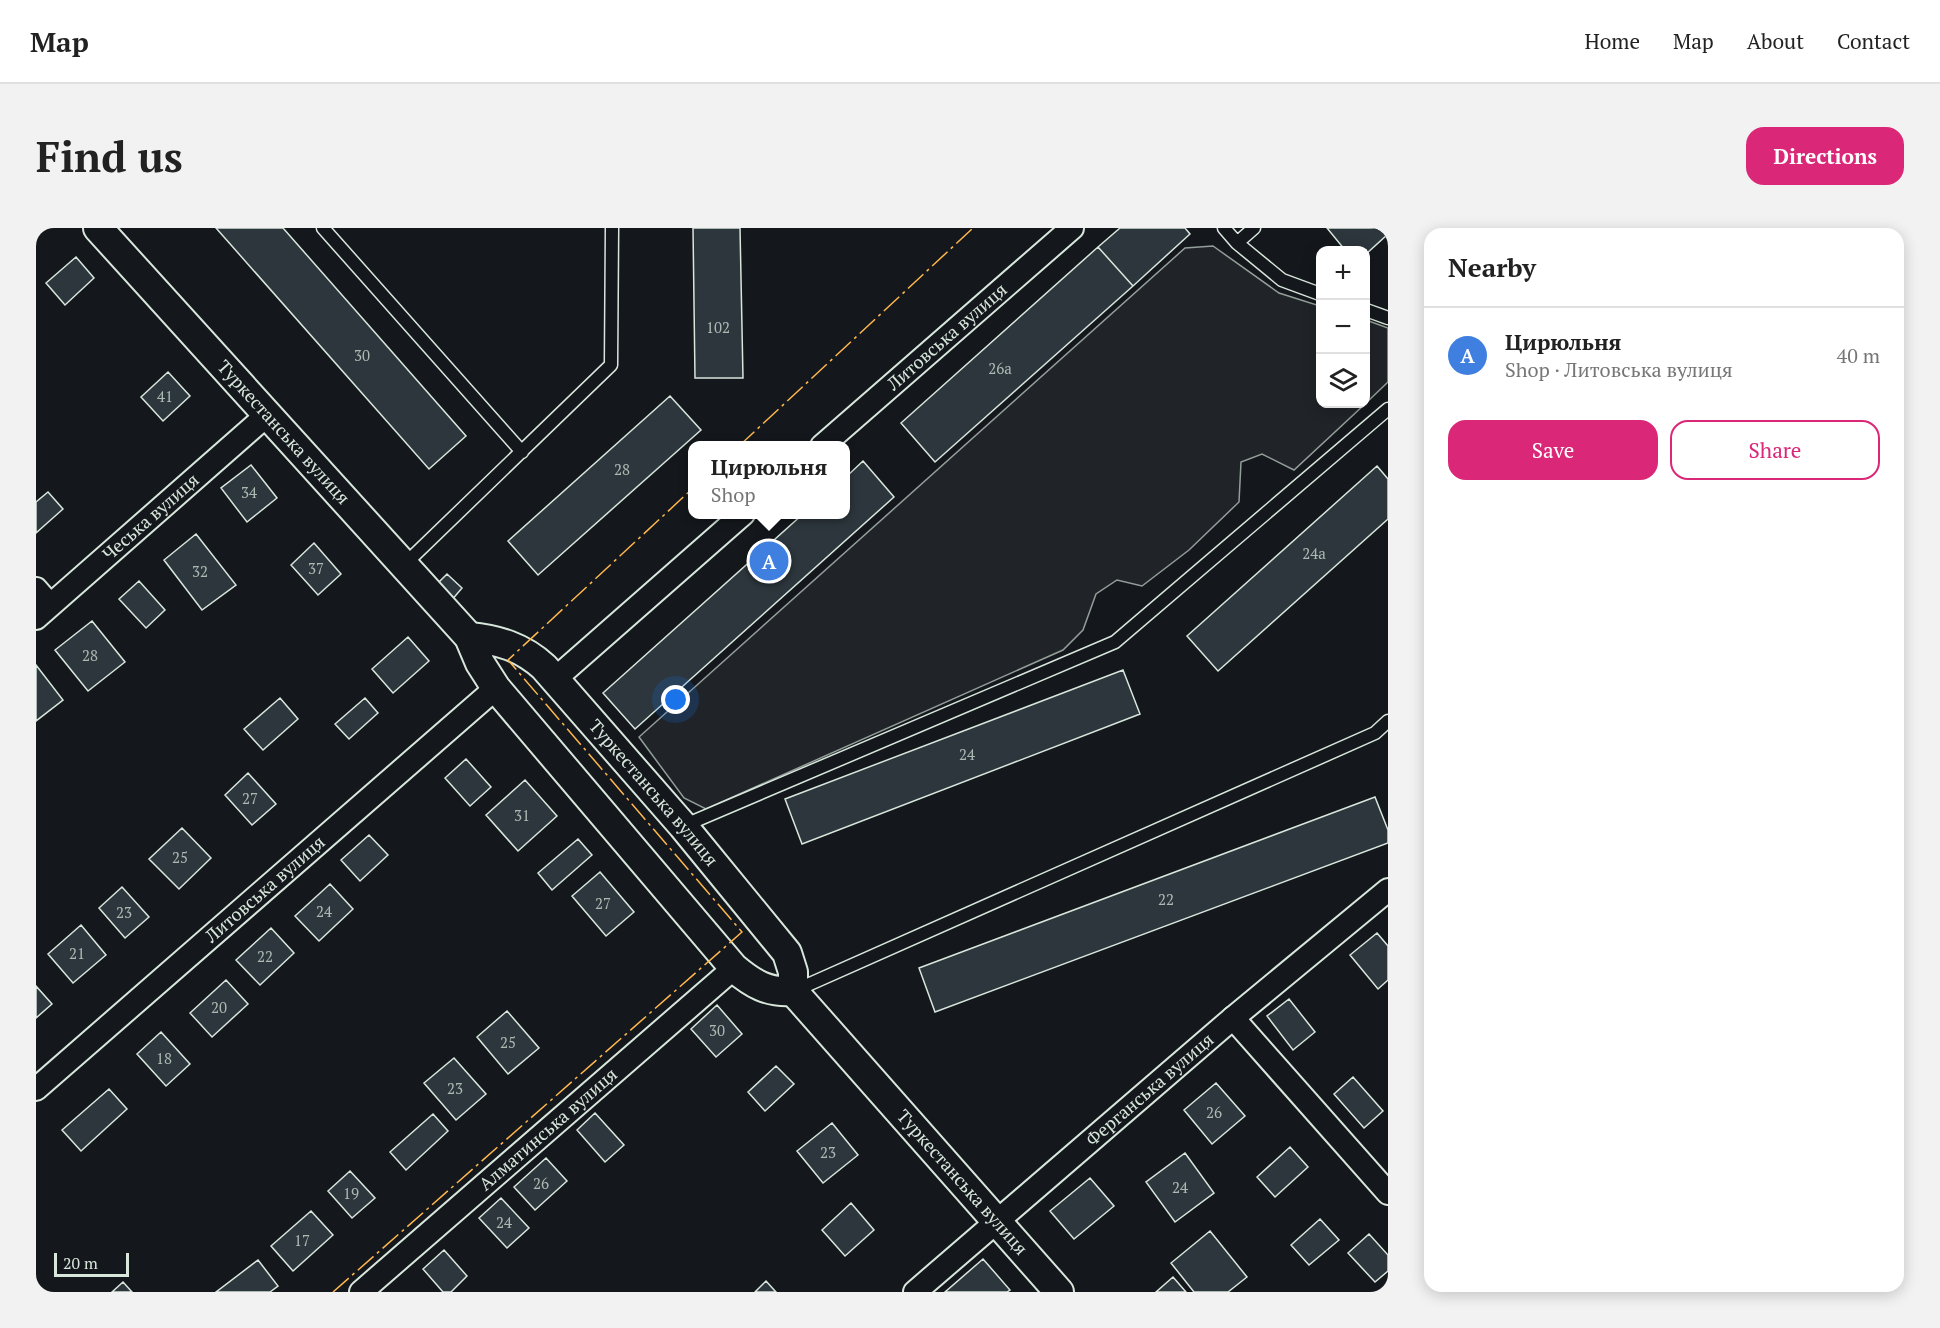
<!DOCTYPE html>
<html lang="en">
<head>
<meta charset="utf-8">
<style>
  :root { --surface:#fff; --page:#f2f2f2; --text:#222; --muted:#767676; --line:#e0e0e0; --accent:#db2777 }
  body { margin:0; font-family:"PT Serif",serif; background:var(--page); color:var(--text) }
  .controls { position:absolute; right:18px; top:18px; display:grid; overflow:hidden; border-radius:12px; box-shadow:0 3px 15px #0003 }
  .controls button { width:54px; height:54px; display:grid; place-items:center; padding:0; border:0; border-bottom:2px solid var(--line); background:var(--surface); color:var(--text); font:30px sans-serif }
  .scale { position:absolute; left:18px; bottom:15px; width:75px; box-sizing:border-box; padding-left:6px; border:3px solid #d8e6dc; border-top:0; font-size:16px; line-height:21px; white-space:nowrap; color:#d8e6dc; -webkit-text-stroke:4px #14181c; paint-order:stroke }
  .you { position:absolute; left:640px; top:472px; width:21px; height:21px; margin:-15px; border:4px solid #fff; border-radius:50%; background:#1a73e8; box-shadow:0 0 0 9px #1a73e833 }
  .badge { display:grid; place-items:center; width:39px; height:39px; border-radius:50%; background:var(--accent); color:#fff; font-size:20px; font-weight:700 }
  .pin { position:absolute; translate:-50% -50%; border:3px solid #fff; box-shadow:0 2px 6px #0006 }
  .popup { position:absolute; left:652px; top:213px; width:162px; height:78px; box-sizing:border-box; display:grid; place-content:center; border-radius:12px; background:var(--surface); filter:drop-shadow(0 2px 4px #0005); font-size:20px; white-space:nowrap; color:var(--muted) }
  .popup b { font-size:22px; color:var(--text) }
  .popup::after { content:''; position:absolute; left:50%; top:100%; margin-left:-12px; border:12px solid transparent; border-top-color:var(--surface) }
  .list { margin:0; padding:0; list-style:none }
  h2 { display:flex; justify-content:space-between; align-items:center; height:78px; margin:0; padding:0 24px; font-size:26px }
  h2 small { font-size:20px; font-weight:400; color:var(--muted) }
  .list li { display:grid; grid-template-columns:39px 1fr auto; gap:18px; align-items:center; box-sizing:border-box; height:96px; padding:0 24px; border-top:2px solid var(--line) }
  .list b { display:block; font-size:22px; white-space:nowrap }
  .list p { margin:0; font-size:20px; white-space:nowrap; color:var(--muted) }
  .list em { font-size:20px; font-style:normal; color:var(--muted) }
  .actions { display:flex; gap:12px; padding:18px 24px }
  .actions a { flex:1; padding:14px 0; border:2px solid var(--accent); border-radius:18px; text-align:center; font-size:21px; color:var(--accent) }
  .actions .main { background:var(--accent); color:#fff }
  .icon { flex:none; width:33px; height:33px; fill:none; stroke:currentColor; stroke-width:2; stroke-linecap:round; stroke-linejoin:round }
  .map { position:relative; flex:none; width:1352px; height:1064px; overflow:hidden; border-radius:18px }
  header { display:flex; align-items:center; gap:36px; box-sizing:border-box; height:84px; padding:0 30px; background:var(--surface); border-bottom:2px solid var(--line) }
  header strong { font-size:28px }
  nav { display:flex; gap:33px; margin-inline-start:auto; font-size:21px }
  .intro { display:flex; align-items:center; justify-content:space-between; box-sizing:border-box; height:144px; padding:0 36px }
  h1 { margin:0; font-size:42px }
  .button { padding:15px 27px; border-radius:18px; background:var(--accent); color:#fff; font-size:21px; font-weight:700 }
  main { display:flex; gap:36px; padding:0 36px }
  aside { flex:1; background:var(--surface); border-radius:18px; box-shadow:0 3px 15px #0003 }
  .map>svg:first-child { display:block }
  .green { fill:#202428; stroke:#939e99; stroke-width:1.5 }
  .building { fill:#2c363c; stroke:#d8e6dc; stroke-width:1.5 }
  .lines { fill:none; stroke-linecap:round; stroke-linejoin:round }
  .service-casing { stroke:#d8e6dc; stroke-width:15 }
  .minor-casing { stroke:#d8e6dc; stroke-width:26 }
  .tertiary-casing { stroke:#d8e6dc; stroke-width:32 }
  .service { stroke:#14181c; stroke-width:12 }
  .minor { stroke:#14181c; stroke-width:22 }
  .tertiary { stroke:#14181c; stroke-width:28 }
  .power { stroke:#ffb74d; stroke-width:1.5; stroke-dasharray:21 4.5 3 4.5; stroke-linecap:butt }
  .labels { text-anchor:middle; stroke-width:4.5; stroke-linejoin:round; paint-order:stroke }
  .number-label { font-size:15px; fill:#adbab4 }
  .street-label { font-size:18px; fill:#d8e6dc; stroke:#14181c }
</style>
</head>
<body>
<header>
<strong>Map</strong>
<nav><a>Home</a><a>Map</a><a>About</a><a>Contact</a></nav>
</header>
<div class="intro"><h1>Find us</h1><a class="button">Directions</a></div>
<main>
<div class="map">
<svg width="1352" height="1064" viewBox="0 0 1352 1064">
  <rect width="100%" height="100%" fill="#14181c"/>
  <path class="green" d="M 1177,18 L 1243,65 L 1284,78 L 1284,176 L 1329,176 L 1258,242 L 1226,226 L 1205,234 L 1203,274 L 1153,322 L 1106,358 L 1081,352 L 1060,366 L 1047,402 L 1027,422 L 670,581 L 648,570 L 603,509 L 1149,20 Z
    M 1330,92 L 1352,100 L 1352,154 L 1330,175 Z"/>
  <path class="building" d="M 180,0 L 247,0 L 430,208 L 393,241 Z
    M 657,0 L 704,0 L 707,150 L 659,150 Z
    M 1084,0 L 1149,0 L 1154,6 L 1097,58 L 1062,19 Z
    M 1291,0 L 1352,0 L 1352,6 L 1330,26 L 1330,22 L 1309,22 Z
    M 1062,19 L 1097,58 L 899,234 L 865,195 Z
    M 40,29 L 58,50 L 29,77 L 10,55 Z
    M 132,144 L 154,168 L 127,193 L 105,169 Z
    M 634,168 L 665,202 L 502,347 L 472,313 Z
    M 827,233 L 858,269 L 599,501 L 567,465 L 767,286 L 810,286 L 810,249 Z
    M 215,237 L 241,270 L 211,294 L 185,260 Z
    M 1341,238 L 1352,251 L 1352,291 L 1182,443 L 1151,408 Z
    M 12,264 L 27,281 L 0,305 L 0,274 Z
    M 160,306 L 200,357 L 166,382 L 128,332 Z
    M 278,315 L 305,346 L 282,367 L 255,337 Z
    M 411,346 L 426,360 L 415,373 L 399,358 Z
    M 103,353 L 129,382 L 110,400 L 83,371 Z
    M 56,393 L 89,434 L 52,463 L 19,422 Z
    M 372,409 L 393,433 L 357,465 L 336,441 Z
    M 0,437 L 27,472 L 0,493 Z
    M 1087,442 L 1104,486 L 766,616 L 749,571 Z
    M 244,470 L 262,491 L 227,522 L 208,501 Z
    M 329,470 L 342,485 L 313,511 L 299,496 Z
    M 430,531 L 455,559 L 434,578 L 409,550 Z
    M 212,545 L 240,576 L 216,597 L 189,567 Z
    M 489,552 L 521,588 L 482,623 L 450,587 Z
    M 1339,569 L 1352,602 L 1352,615 L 899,784 L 883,740 Z
    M 146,600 L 175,630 L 143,661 L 113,631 Z
    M 333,607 L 352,627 L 324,653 L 305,632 Z
    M 542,611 L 556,627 L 516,662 L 502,645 Z
    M 564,644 L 598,684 L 570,708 L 536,668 Z
    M 294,656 L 317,681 L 283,713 L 259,688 Z
    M 86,659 L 113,689 L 89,710 L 63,680 Z
    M 45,697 L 70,727 L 37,755 L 12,726 Z
    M 235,700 L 258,725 L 224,757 L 200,732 Z
    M 1341,705 L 1352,718 L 1352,752 L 1342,761 L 1314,727 Z
    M 190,752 L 212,776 L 176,809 L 154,785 Z
    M 0,758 L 16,776 L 0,790 Z
    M 1253,771 L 1279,804 L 1257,822 L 1231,788 Z
    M 681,777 L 706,806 L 680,829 L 655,801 Z
    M 471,783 L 503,820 L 472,846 L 441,809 Z
    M 125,804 L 154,836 L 130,858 L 101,826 Z
    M 418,830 L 450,866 L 420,892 L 388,855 Z
    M 740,838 L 758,856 L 729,883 L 712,864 Z
    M 1317,849 L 1347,883 L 1328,900 L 1298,866 Z
    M 1180,855 L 1209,888 L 1176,916 L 1148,882 Z
    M 73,861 L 91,881 L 45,923 L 26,902 Z
    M 559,885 L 588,917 L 569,934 L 541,902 Z
    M 397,886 L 412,903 L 370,942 L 354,924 Z
    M 796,895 L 822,927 L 787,955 L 761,923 Z
    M 1254,919 L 1272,939 L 1239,969 L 1221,949 Z
    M 1149,925 L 1178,965 L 1139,994 L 1110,954 Z
    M 510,930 L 531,953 L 499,982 L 478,959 Z
    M 314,943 L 339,970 L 316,990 L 292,963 Z
    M 1054,950 L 1078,978 L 1038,1011 L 1014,983 Z
    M 465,970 L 493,1000 L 471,1020 L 443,990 Z
    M 815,975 L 838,1002 L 809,1028 L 786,1002 Z
    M 275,983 L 297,1007 L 257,1043 L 235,1018 Z
    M 1284,991 L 1303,1012 L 1273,1037 L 1255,1017 Z
    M 1174,1003 L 1211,1049 L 1192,1064 L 1158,1064 L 1135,1035 Z
    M 1333,1006 L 1352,1027 L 1352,1043 L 1339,1054 L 1312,1025 Z
    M 408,1022 L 431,1048 L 415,1064 L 407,1064 L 387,1041 Z
    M 947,1031 L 974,1062 L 971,1064 L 909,1064 Z
    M 222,1032 L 242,1058 L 234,1064 L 180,1064 Z
    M 1137,1049 L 1150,1064 L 1120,1064 Z
    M 730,1053 L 740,1064 L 719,1064 Z
    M 87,1054 L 96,1064 L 76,1064 Z"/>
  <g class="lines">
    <g class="service-casing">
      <path id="service" d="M 287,0 L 486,224
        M 1188,0 L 1201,15 L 1246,52 L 1284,66
        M 1201,15 L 1218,0
        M 1330,82 L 1352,90
        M 368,337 L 575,137 L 576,0
        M 647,598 L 1079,414 L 1352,181
        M 758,763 L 1339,505 L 1352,493"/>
    </g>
    <g class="minor-casing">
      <g id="minor">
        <path id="s1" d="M 786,218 L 1036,0"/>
        <path d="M 0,361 L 14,377"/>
        <path id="s2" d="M 0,390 L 231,187"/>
        <path d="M 519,451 L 707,286"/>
        <path d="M 1197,790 L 1352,965"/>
        <path id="s3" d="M 0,861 L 460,460"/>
        <path id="s4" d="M 325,1064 L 698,740"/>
        <path id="s5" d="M 879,1064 L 1197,790 L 1352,662"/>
      </g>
    </g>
    <g class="tertiary-casing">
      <g id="tertiary">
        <path id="s6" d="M 62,0 L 433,409 L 444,435 L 460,460 L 698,740 C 717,756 732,765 757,763"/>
        <path id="s7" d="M 433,409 C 463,412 486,419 508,439 L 647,598 L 751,725 L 757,744 L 757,763 L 1023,1064"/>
      </g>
    </g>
    <use href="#service" class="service"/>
    <use href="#minor" class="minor"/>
    <use href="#tertiary" class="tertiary"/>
    <path class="power" d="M 703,218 L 937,0
      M 297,1064 L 706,704 L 472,432 L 656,261"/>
  </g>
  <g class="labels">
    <g class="number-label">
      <text x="682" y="105">102</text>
      <text x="326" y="133">30</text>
      <text x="964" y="146">26а</text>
      <text x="129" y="174">41</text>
      <text x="586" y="247">28</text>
      <text x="213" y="270">34</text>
      <text x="1278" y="331">24а</text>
      <text x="280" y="346">37</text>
      <text x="164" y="349">32</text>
      <text x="54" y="433">28</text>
      <text x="931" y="532">24</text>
      <text x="214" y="576">27</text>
      <text x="486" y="593">31</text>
      <text x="144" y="635">25</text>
      <text x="1130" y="677">22</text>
      <text x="567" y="681">27</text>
      <text x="288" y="689">24</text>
      <text x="88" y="690">23</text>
      <text x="41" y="731">21</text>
      <text x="229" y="734">22</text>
      <text x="183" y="785">20</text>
      <text x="681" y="808">30</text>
      <text x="472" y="820">25</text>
      <text x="128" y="836">18</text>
      <text x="419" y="866">23</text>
      <text x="1178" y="890">26</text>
      <text x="792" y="930">23</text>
      <text x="505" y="961">26</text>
      <text x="1144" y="965">24</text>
      <text x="315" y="971">19</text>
      <text x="468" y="1000">24</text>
      <text x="266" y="1018">17</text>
    </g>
    <g class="street-label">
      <text dy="6" stroke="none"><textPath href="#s1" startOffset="166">Литовська вулиця</textPath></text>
      <text dy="6" stroke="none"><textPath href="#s6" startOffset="276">Туркестанська вулиця</textPath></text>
      <text dy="6" stroke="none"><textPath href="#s2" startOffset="153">Чеська вулиця</textPath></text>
      <text dy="6" stroke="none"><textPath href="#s7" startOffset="249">Туркестанська вулиця</textPath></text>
      <text dy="6" stroke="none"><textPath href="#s3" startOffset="304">Литовська вулиця</textPath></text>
      <text dy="6" stroke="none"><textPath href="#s5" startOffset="310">Ферганська вулиця</textPath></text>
      <text dy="6" stroke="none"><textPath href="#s4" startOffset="248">Алматинська вулиця</textPath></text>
      <text dy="6" stroke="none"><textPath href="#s7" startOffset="752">Туркестанська вулиця</textPath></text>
    </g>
  </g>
</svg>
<div class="controls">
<button>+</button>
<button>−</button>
<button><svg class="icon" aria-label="layers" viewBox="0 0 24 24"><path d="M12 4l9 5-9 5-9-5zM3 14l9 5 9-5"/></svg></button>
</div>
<div class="scale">20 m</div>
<div class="you"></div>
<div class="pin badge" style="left:733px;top:333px;background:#3f7fe0">A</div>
<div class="popup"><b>Цирюльня</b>Shop</div>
</div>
<aside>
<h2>Nearby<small></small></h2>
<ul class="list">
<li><span class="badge" style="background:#3f7fe0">A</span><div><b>Цирюльня</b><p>Shop · Литовська вулиця</p></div><em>40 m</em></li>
</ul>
<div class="actions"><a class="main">Save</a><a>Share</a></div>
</aside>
</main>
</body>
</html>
